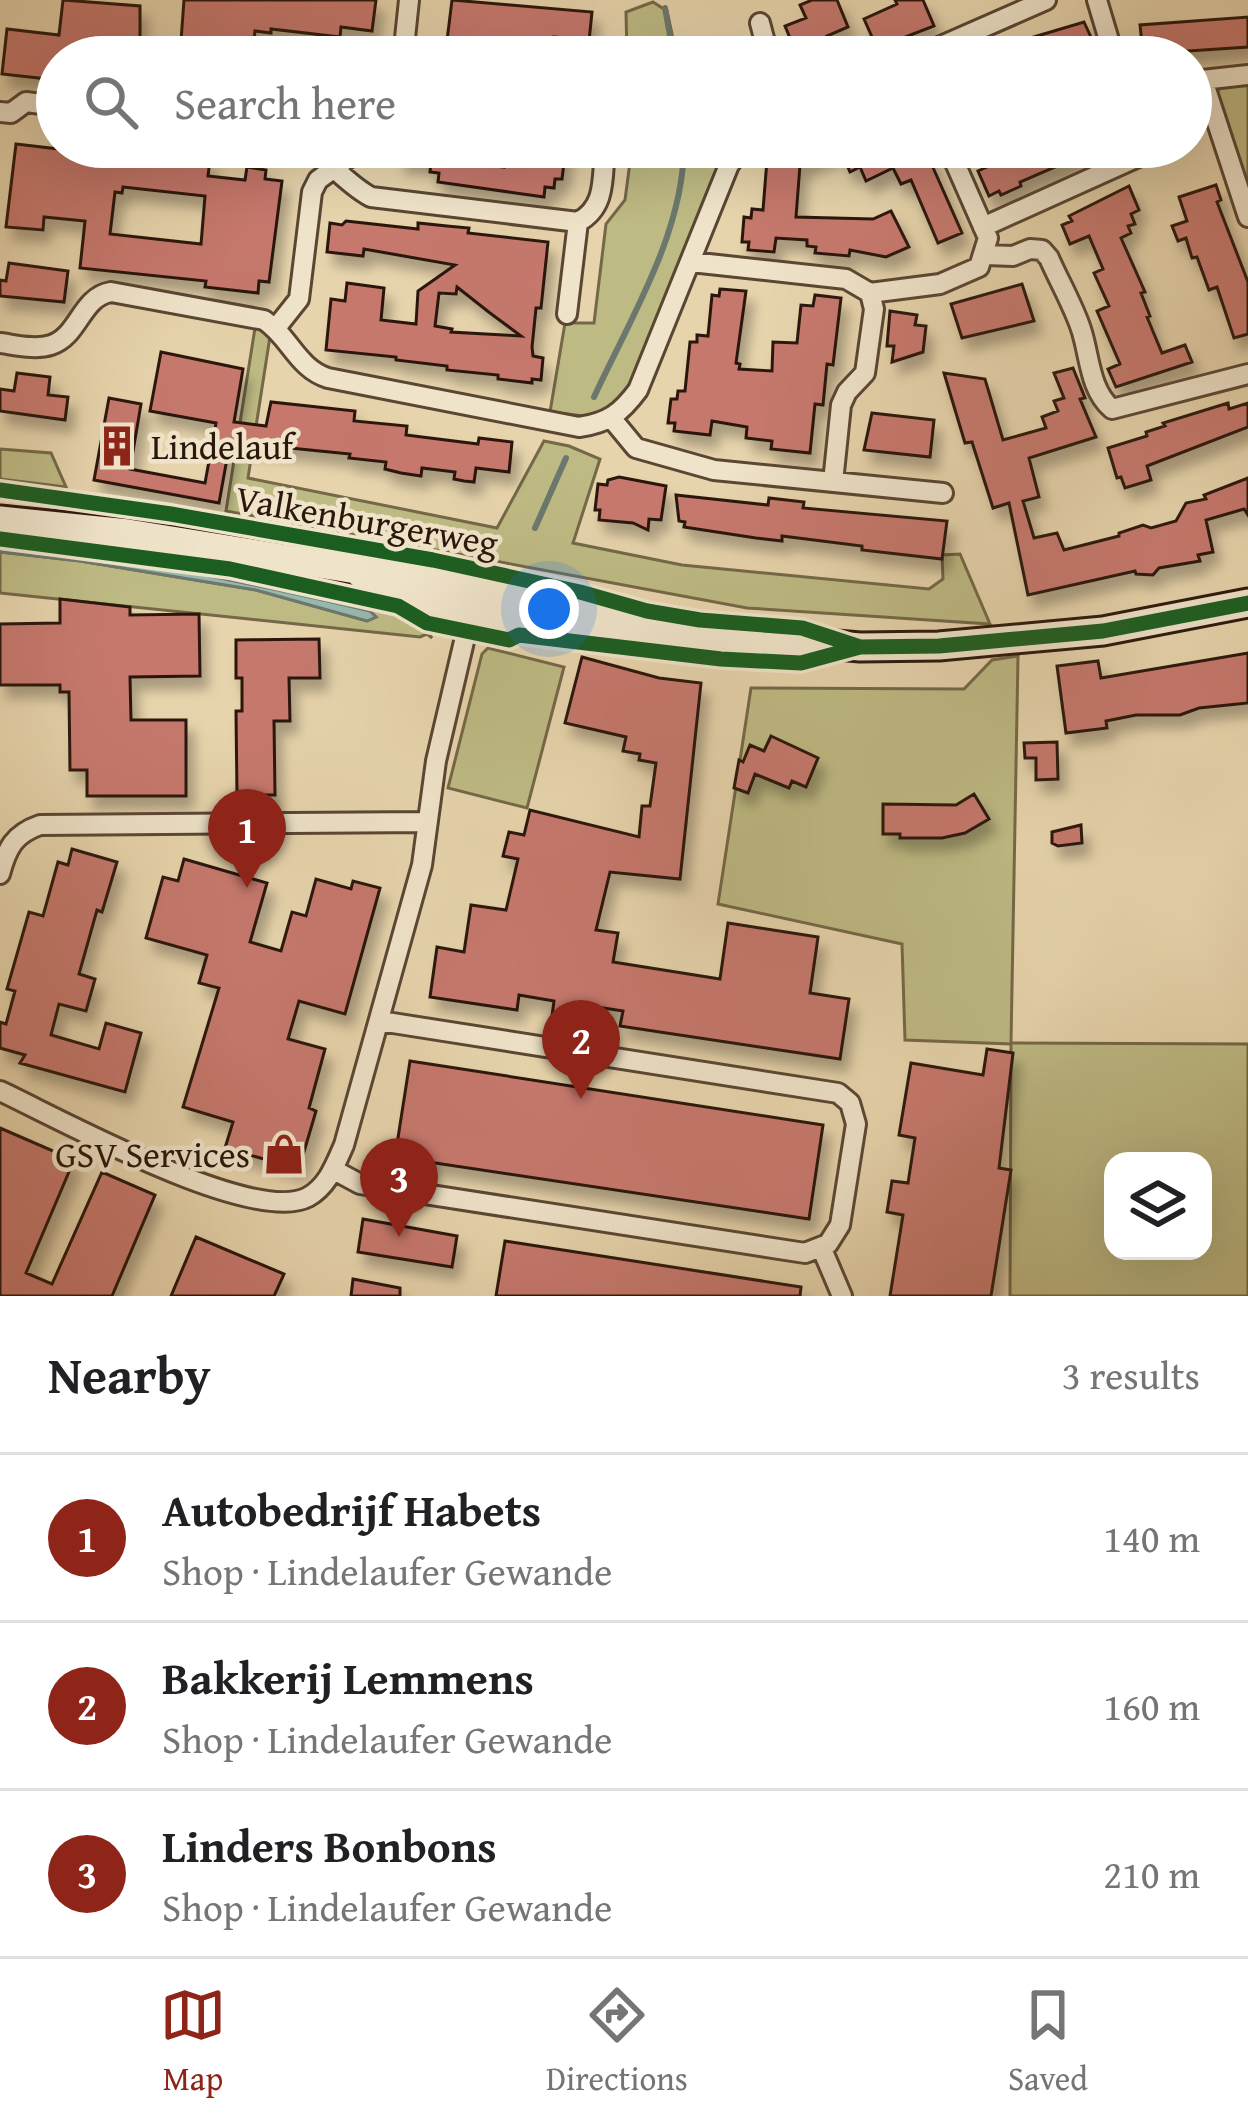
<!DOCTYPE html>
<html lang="en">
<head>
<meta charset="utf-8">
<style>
  :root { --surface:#fff; --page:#f2f2f2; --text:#202124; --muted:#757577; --line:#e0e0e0; --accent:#8f2418 }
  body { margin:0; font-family:"Gentium Book Plus",serif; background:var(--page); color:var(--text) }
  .controls { position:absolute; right:36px; bottom:36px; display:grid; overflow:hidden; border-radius:24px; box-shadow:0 12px 48px #0002 }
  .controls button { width:108px; height:108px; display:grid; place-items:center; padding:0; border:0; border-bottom:3px solid var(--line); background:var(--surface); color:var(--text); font:60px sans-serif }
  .you { position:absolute; left:549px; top:609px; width:42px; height:42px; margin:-30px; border:9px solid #fff; border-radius:50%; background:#1a73e8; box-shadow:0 0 0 18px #1a73e833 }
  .badge { display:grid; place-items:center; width:78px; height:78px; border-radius:50%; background:var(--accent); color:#fff; font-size:39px; font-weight:700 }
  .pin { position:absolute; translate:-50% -99px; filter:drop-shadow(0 3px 6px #0008) }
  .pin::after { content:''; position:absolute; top:63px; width:42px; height:36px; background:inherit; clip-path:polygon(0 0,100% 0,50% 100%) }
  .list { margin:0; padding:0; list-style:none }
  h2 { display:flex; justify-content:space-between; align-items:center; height:156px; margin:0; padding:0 48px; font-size:51px }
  h2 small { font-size:39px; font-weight:400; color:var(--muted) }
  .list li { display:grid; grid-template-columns:78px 1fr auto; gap:36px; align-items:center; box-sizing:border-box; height:168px; padding:0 48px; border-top:3px solid var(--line) }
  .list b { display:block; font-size:45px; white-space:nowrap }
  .list p { margin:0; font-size:39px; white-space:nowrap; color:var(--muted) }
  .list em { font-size:39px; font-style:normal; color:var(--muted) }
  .icon { flex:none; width:66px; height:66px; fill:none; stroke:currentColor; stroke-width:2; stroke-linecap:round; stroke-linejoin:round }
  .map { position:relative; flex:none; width:1248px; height:1296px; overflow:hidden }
  .search { position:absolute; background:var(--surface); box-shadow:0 12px 48px #0002; left:36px; right:36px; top:36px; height:132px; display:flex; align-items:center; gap:30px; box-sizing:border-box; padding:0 42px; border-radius:66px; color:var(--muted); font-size:45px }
  .sheet { height:660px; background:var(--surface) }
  nav { display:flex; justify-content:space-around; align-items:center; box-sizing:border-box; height:168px; border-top:3px solid var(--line); background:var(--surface); font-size:33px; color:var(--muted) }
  nav a { display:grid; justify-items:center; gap:6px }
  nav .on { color:var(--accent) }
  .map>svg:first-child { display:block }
  .green { fill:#beba84; stroke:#746848; stroke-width:3; fill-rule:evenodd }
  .water { fill:#97b8ae; stroke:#6c786d; stroke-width:3 }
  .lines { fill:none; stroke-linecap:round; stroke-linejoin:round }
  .stream { stroke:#6c786d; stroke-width:6 }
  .building { fill:#c6786d; stroke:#2b170b; stroke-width:3; fill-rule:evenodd; filter:url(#shadow) }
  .minor-casing { stroke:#5a4633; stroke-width:24 }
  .secondary-casing { stroke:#2b170b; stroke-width:33 }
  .minor { stroke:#efe3c9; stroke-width:18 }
  .secondary { stroke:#efe3c9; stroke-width:27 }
  .cycleway-casing { stroke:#efe3c9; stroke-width:22 }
  .cycleway { stroke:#1b5e20; stroke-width:15 }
  .labels { text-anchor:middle; stroke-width:9; stroke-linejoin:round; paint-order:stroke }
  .poi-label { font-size:36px; fill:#2b170b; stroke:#efe3c9; text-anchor:start }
  .street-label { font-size:36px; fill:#2b170b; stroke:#efe3c9 }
</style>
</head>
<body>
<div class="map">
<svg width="1248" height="1296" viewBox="0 0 1248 1296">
  <defs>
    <filter id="shadow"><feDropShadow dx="7" dy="12" stdDeviation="6" flood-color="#0004"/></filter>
  </defs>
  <rect width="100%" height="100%" fill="#e7d4ac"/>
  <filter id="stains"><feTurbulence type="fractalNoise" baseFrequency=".00167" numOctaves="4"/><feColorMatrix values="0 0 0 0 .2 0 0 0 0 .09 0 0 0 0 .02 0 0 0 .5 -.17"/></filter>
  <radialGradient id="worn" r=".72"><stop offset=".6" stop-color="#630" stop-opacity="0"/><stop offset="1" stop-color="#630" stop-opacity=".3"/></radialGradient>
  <path class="green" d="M 653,2 L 667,11 L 677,57 L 627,57 L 626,12 Z
    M 1248,82 L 1248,189 L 1216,93 L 1223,85 Z
    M 632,147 L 729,147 L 642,367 L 614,408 L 584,416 L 550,412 L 565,323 L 594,323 L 606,224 L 625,200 Z
    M 255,328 L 271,330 L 248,478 L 497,528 L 544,441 L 569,446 L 600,459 L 573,543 L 682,565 L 929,589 L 943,579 L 942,555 L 960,554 L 990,624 L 747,608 L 226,511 Z
    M 0,449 L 51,453 L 66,487 L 0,479 Z
    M 0,543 L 231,572 L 397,609 L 419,620 L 432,638 L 427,634 L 420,637 L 0,593 L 0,552 L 80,561 L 256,590 L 367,621 L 376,617 L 370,611 C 245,582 128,558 0,546 Z
    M 488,648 L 564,667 L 527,808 L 448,788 L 482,654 Z
    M 1018,656 L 1011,1043 L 1248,1044 L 1248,1296 L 1010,1296 L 1011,1044 L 905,1040 L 902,944 L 718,904 L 751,688 L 964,689 L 992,660 ZM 1113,1161 L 1203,1161 L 1203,1251 L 1113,1251 Z"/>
  <path class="water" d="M 0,546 C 127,557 247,582 370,611 L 376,617 L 367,621 L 256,590 L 80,561 L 0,552 Z"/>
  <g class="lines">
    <path class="stream" d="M 665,8 L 674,57
      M 594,397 C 630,319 683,234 684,147
      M 535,528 L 566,458"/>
  </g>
  <path class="building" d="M 63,0 L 140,6 L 140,57 L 57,57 L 57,80 L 2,74 L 7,29 L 59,35 Z
    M 184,0 L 376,0 L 372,31 L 341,27 L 340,37 L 271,29 L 271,33 L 255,31 L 252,57 L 171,57 L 173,40 L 181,41 Z
    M 452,0 L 592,12 L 589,41 L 554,37 L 553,47 L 502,41 L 501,57 L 445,57 Z
    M 812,0 L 837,0 L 848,27 L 827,36 L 837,57 L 798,57 L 785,26 L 806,18 L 800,5 Z
    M 895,0 L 923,0 L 934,26 L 877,48 L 864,19 L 897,4 Z
    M 1248,17 L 1248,47 L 1143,54 L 1140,25 Z
    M 1084,22 L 1095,46 L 1071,57 L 987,57 L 1027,39 Z
    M 16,144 L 119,156 L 120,150 L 210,160 L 208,176 L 245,180 L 247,167 L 266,170 L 265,179 L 282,181 L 269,282 L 259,281 L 258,293 L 205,287 L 206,281 L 80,268 L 85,221 L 44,217 L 43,230 L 6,227 ZM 123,187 L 205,196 L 201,244 L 110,234 L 115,192 L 122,193 Z
    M 400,147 L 457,147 L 456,158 L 468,159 L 467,163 L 504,167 L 505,147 L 566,147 L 562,179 L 555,179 L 554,188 L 545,187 L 544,197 L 438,182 L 439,173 L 430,172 L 431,162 L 399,160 Z
    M 784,147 L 917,147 L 921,156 L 927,154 L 962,233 L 938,243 L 911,180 L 901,184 L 893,168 L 866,181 L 860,167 L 850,172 L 840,148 L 800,165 L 796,217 L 873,219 L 891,211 L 909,247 L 886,257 L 850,250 L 849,256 L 815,253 L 816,247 L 807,246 L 807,240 L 776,238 L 774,252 L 748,250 L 749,242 L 742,242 L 744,217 L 751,218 L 752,209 L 763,210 L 767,160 L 773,161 L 774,154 L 783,154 Z
    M 1006,147 L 1101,147 L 1020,182 L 1021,186 L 1001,195 L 999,191 L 989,196 L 978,171 L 1010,157 Z
    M 1216,185 L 1221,200 L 1217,202 L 1248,282 L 1248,334 L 1234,338 L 1217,287 L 1209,290 L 1197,257 L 1192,258 L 1186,238 L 1178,241 L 1172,226 L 1187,221 L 1179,197 Z
    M 1129,186 L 1139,210 L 1131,214 L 1135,224 L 1128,226 L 1131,233 L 1121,238 L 1145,292 L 1141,293 L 1150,316 L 1147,317 L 1162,353 L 1185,345 L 1192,362 L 1116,387 L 1108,369 L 1120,364 L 1097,311 L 1109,306 L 1094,273 L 1103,269 L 1089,236 L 1070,244 L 1062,225 L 1072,221 L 1069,216 Z
    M 346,221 L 418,229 L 418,223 L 447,226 L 469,228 L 468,233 L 548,242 L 541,308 L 536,308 L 532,347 L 533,356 L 543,358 L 541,380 L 532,379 L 532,383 L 498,379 L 498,375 L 447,370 L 447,366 L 396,360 L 396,357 L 326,350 L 331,299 L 345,301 L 347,283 L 384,288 L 381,320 L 416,324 L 418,291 L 455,265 L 364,249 L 363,256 L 327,252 L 330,223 L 342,225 ZM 457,287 L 490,313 L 521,336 L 451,332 L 452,329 L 435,326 L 439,293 L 456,294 Z
    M 9,263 L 68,271 L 64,302 L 0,296 L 0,280 L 6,281 Z
    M 1022,284 L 1034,321 L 962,338 L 951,304 Z
    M 720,289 L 746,291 L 736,363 L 740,364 L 739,369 L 772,371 L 773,342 L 797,343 L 801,305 L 813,306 L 815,295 L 841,298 L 833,365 L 827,364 L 823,405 L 815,404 L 810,453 L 771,449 L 772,441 L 746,438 L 747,427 L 712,421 L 710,435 L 674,431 L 675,423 L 668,423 L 671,399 L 677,399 L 678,391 L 685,391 L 690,342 L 697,342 L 697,335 L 708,336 L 712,295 L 719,296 Z
    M 890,311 L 917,315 L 915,325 L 926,326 L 923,352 L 892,362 L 894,346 L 887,346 Z
    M 161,352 L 243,369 L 234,422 L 266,426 L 271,402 L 355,411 L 354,421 L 407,426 L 406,435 L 478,444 L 479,438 L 512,442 L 509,472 L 476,468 L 474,482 L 464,481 L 454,479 L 455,472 L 422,468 L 421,476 L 401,473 L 385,469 L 386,462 L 349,458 L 350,454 L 230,442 L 219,503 L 94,480 L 109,398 L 141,404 L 130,469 L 205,483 L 216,423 L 150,411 Z
    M 1073,368 L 1085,398 L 1080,399 L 1096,437 L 1029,458 L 1039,497 L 1023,501 L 1034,538 L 1057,533 L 1064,550 L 1119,536 L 1119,533 L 1143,525 L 1151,528 L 1176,521 L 1186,503 L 1206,499 L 1204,495 L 1248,478 L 1248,515 L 1244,509 L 1206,520 L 1213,552 L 1198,555 L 1200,561 L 1159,568 L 1153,575 L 1136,574 L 1135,571 L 1028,595 L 1009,503 L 993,508 L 972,442 L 965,443 L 944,373 L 985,379 L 1003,440 L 1046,428 L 1042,417 L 1058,411 L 1054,401 L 1064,398 L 1054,373 Z
    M 17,373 L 50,377 L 48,395 L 68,397 L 65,420 L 0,411 L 0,389 L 14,391 Z
    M 1228,403 L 1229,409 L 1248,403 L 1248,427 L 1147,466 L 1151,480 L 1125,488 L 1121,477 L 1117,478 L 1108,448 L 1147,436 L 1146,432 L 1165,426 L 1163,423 Z
    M 872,413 L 934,420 L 930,457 L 864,450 Z
    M 619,477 L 666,486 L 661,520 L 649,519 L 648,530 L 633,523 L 599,520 L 600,510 L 595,510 L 598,484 L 607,485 L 608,480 Z
    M 676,495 L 768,505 L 769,498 L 804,502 L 803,508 L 947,521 L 942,559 L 862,550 L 862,546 L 782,536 L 782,541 L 756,538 L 684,527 L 685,522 L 679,521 Z
    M 60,599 L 130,607 L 130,615 L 199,614 L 200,676 L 130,677 L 131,720 L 186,720 L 186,796 L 87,796 L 87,770 L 70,770 L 69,692 L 60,692 L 60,685 L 0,685 L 0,624 L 60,623 Z
    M 319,639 L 320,678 L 289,678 L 290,721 L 274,721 L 275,795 L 237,795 L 236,711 L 242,711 L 242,678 L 236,678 L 236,640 Z
    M 1248,653 L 1248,703 L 1199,708 L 1180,715 L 1136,715 L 1106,721 L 1107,728 L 1066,733 L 1057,666 L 1098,661 L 1101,678 Z
    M 582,657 L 659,678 L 701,683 L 680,879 L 610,872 L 596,930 L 618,933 L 613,962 L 720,979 L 728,923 L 818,937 L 810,993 L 849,999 L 840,1059 L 620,1026 L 623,1011 L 584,1005 L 582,1020 L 552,1016 L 554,1001 L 519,995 L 517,1010 L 430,997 L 437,947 L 464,952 L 471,905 L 506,910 L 518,859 L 503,856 L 509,832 L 524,835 L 530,810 L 639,837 L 642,806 L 650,806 L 656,763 L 639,760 L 640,754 L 623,751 L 626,737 L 565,723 Z
    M 771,736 L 818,758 L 806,787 L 792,781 L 789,788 L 755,774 L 748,793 L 734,788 L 739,760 L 743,762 L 750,745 L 764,751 Z
    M 1057,742 L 1058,779 L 1036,780 L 1036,758 L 1025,758 L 1024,743 Z
    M 974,794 L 989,819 L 965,833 L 942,838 L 900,838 L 900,834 L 883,834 L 883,804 L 956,805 Z
    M 1081,825 L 1082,843 L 1058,846 L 1052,843 L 1052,832 Z
    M 72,849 L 117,862 L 102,912 L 97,910 L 79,974 L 95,979 L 86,1011 L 59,1004 L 51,1035 L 99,1049 L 106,1023 L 141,1033 L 125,1092 L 20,1063 L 25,1055 L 0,1048 L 0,1022 L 6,1024 L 15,991 L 7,989 L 29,912 L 43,916 L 58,862 L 68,865 Z
    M 184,859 L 267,883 L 250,942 L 281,951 L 292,912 L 306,916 L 316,879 L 351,889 L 353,881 L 380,888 L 345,1014 L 299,1001 L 288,1039 L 325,1049 L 309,1108 L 316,1111 L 299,1169 L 225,1148 L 233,1122 L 183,1107 L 219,988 L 199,983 L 207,955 L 146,938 L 163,877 L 178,881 Z
    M 987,1049 L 1013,1053 L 999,1168 L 1011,1170 L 991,1296 L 890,1296 L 903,1215 L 887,1212 L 892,1181 L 908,1183 L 915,1138 L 899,1135 L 911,1063 L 983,1075 Z
    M 410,1061 L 823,1125 L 809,1219 L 395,1157 Z
    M 0,1128 L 74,1160 L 26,1273 L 52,1284 L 102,1172 L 155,1195 L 112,1296 L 0,1296 Z
    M 363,1219 L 457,1236 L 452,1267 L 358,1252 Z
    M 196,1237 L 284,1274 L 274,1296 L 171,1296 Z
    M 505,1241 L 801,1287 L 800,1296 L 496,1296 Z
    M 353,1279 L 400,1288 L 400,1296 L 351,1296 Z"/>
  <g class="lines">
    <g class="minor-casing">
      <path id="minor" d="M 1097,0 L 1114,57
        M 760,23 L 769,57
        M 403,57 L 409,0
        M 916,57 L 1046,0
        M 1203,80 L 1248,217
        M 1193,81 L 1248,75
        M 0,112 L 11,113 L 26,102 L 57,106
        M 305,147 C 330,160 346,184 371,197 L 578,222
        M 578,222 C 607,207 602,176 605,147
        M 983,227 L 1138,157
        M 986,255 L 1013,256 L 1030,249 L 1042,250 L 1049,258 C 1059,281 1073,305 1081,329 C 1090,356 1089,389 1112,409 L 1248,374
        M 691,262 L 846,279 L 870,293 L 940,284 L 979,267 L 988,238 L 948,147
        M 567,314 L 578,222
        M 276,328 L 299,299 L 312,192 L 318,180 L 363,147
        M 0,343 C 16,345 35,350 51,345 C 79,336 81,297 111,292 L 264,320 C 290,337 297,368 328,378 L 579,427 C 608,423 621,413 638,390 L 729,165 L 743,147
        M 612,419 L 636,448 L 714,470 L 943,493
        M 833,482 L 841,405 L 847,392 L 865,373 L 874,309 L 870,293
        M 0,874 C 7,848 14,834 40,825 L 426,822
        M 0,1091 C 58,1118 253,1226 308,1197 C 328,1186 335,1165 344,1145 L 422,865 L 436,761 L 473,603
        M 334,1170 L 360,1184 L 805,1253 L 828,1244 L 840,1225 L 856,1124 L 850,1103 L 838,1093 L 380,1021
        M 822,1249 L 842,1296"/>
    </g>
    <g class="secondary-casing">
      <path id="secondary" d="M 0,520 L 128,533 L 356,570 L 379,565 L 580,605 L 620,623
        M 356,570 L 374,586 L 521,620 L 575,628 L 629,627 L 860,647 L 939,646 L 1103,631 L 1248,603"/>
    </g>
    <use href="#minor" class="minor"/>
    <use href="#secondary" class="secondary"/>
    <g class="cycleway-casing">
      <path id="cycleway" d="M 0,490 L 171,514 L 433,560 L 580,592 L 647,611 L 700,620 L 802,628 L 860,647
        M 0,539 L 230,569 L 398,606 L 427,623 L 509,640 L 519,635 L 721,659 L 801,663 L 860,647 L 939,646 L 1103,631 L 1248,603"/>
    </g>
    <use href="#cycleway" class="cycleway"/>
  </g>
  <defs>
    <g id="building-bare" transform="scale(3.24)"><path d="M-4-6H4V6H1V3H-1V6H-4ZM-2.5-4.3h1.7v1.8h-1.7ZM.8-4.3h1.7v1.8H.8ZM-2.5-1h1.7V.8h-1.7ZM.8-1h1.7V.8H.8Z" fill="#8f2418" stroke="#efe3c9" stroke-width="2.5" paint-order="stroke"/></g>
    <g id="shop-bare" transform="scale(3.24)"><path d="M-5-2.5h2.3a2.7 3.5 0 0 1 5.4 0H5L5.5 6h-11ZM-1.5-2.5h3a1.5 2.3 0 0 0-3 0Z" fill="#8f2418" stroke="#efe3c9" stroke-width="2.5" paint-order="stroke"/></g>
  </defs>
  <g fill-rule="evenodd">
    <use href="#building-bare" x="117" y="446"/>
    <use href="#shop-bare" x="284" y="1154"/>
  </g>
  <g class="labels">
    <g class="poi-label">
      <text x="151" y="459">Lindelauf</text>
      <text x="250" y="1167" text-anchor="end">GSV Services</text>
    </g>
    <g class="street-label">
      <text transform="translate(367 520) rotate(10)" y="13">Valkenburgerweg</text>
    </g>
  </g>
  <rect width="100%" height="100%" filter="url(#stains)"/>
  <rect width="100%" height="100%" fill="url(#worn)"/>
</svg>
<div class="controls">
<button><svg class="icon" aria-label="layers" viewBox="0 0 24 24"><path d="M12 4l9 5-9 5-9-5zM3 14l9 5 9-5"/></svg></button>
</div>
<div class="you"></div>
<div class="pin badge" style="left:247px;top:888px">1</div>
<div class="pin badge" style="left:581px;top:1099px">2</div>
<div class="pin badge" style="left:399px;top:1237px">3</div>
<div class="search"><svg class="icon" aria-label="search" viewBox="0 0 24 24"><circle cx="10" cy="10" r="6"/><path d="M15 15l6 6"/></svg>Search here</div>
</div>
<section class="sheet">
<h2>Nearby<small>3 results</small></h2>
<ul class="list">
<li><span class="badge">1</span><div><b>Autobedrijf Habets</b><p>Shop · Lindelaufer Gewande</p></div><em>140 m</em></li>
<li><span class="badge">2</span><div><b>Bakkerij Lemmens</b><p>Shop · Lindelaufer Gewande</p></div><em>160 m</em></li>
<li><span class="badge">3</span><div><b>Linders Bonbons</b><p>Shop · Lindelaufer Gewande</p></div><em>210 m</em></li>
</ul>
</section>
<nav>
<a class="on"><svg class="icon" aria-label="map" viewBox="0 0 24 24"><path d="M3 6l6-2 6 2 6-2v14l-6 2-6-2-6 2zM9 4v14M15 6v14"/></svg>Map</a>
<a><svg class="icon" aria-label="directions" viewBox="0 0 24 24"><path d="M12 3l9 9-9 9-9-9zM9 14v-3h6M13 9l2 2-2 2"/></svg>Directions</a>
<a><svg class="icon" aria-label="saved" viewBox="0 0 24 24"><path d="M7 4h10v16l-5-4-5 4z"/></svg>Saved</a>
</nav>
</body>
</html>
